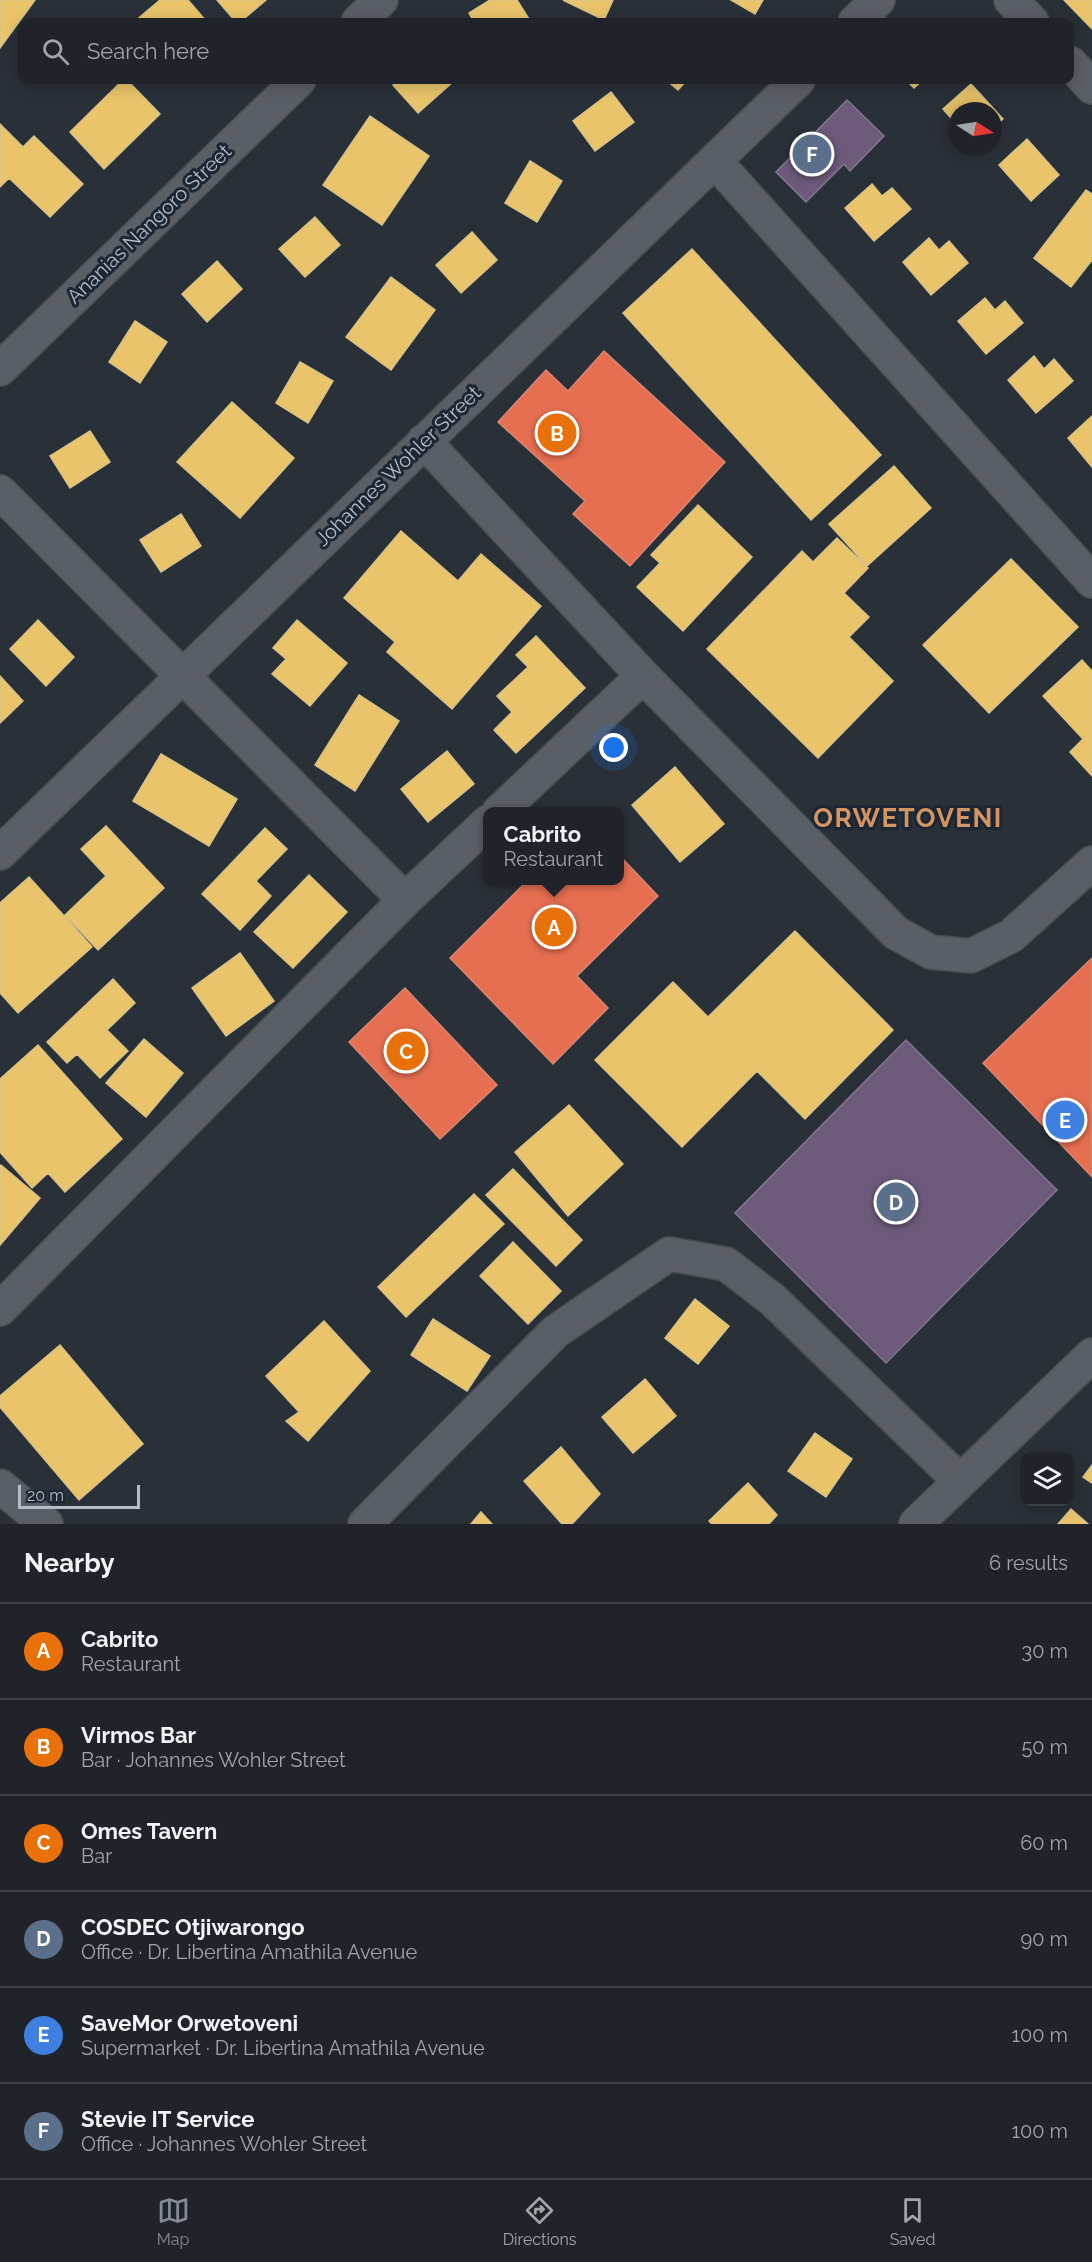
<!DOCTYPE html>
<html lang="en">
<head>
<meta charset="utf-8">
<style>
  :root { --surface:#20242a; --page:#282c32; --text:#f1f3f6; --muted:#a2a4a8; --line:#3d4147; --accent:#848b96 }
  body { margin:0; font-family:Raleway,sans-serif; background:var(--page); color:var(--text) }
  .controls { position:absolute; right:18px; bottom:18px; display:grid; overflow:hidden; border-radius:12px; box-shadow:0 3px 15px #0003 }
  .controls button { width:54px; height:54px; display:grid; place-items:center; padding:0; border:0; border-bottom:2px solid var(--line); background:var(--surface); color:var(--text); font:30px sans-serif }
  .compass { position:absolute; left:948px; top:102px; width:54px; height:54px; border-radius:50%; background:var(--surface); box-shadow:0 3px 15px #0003; rotate:102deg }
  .scale { position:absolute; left:18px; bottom:15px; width:122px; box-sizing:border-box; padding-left:6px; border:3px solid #b4bcc9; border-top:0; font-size:16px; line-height:21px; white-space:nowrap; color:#b4bcc9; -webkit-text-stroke:4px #1d2633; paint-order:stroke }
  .you { position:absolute; left:614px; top:748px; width:21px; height:21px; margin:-15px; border:4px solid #fff; border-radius:50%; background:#1a73e8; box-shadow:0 0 0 9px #1a73e833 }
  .badge { display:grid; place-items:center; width:39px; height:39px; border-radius:50%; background:var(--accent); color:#fff; font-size:20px; font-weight:700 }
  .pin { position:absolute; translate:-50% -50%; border:3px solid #fff; box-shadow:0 2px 6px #0006 }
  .popup { position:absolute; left:483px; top:807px; width:141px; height:78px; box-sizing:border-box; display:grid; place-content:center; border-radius:12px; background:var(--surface); filter:drop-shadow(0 2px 4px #0005); font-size:20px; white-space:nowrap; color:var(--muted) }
  .popup b { font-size:22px; color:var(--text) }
  .popup::after { content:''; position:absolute; left:50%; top:100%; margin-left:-12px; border:12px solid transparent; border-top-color:var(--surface) }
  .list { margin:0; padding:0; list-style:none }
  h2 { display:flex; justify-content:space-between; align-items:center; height:78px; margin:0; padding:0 24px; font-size:26px }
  h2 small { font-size:20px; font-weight:400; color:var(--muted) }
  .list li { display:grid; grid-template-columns:39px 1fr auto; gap:18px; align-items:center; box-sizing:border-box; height:96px; padding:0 24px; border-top:2px solid var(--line) }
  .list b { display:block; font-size:22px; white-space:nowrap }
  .list p { margin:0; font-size:20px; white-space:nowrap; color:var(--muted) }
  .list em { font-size:20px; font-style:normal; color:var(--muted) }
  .icon { flex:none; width:33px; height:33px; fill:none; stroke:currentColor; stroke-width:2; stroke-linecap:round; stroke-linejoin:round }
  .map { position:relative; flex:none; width:1092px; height:1524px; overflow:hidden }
  .search { position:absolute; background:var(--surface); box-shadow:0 3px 15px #0003; left:18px; right:18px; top:18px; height:66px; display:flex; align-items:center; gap:15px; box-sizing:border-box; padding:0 21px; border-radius:12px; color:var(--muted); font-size:22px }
  .sheet { height:654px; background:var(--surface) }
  nav { display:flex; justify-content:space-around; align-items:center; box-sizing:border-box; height:84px; border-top:2px solid var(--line); background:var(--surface); font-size:16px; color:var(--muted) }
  nav a { display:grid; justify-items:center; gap:3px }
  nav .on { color:var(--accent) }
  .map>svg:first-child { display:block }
  .homes { fill:#e9c46a; stroke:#d9c286; stroke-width:1.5 }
  .shops { fill:#e76f51; stroke:#d88675; stroke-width:1.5 }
  .offices { fill:#6d597a; stroke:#827792; stroke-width:1.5 }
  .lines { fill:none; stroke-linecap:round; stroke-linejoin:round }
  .minor-casing { stroke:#484c53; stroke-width:36 }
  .tertiary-casing { stroke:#484c53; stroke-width:36 }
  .minor { stroke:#5a5e66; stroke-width:33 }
  .tertiary { stroke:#5a5e66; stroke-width:33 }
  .labels { text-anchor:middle; stroke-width:6; stroke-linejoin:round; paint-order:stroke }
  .street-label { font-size:20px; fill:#b4bcc9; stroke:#1d2633 }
  .district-label { font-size:26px; font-weight:bold; letter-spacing:1.5px; fill:#d59563; stroke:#1d2633 }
</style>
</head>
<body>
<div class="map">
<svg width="1092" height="1524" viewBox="0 0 1092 1524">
  <rect width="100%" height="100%" fill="#2a3038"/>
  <path class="homes" d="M 0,0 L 35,0 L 0,48 Z
    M 160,0 L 188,0 L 207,22 L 134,22 Z
    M 217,0 L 266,0 L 240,22 L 236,22 Z
    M 490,0 L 517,0 L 529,19 L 524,22 L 474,22 L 469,13 Z
    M 563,0 L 613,0 L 604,20 Z
    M 731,0 L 763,0 L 755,14 Z
    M 1064,0 L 1092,0 L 1092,29 Z
    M 123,80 L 127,80 L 160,114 L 104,169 L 70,132 Z
    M 399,80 L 453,80 L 454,81 L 418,113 L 393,85 Z
    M 666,80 L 687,80 L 678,90 Z
    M 906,80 L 923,80 L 914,88 Z
    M 971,84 L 1003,119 L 993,128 L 993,111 L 957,111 L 957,125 L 943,109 Z
    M 611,92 L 634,122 L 595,151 L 573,121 Z
    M 370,116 L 429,156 L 382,225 L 323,185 Z
    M 0,124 L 23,147 L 34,136 L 83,184 L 50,217 L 9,178 L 0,187 Z
    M 1027,139 L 1059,175 L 1031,201 L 999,165 Z
    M 530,161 L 562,181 L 537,222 L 505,203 Z
    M 872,184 L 882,196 L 892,188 L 911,209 L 874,241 L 845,208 Z
    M 1086,190 L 1092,194 L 1092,260 L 1071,287 L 1034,258 Z
    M 315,217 L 340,245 L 305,277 L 279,249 Z
    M 472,232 L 497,260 L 461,293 L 436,265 Z
    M 929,238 L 939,250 L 949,241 L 968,263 L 931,295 L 903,262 Z
    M 692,249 L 881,455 L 811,520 L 623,313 Z
    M 217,261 L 242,289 L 207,322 L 182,294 Z
    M 391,277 L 435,310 L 391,370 L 346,337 Z
    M 985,298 L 995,310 L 1005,301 L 1023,323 L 986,354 L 958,321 Z
    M 135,321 L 167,342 L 140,383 L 109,362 Z
    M 1034,356 L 1044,369 L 1054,359 L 1073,381 L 1036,413 L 1008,380 Z
    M 300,362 L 333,381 L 308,423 L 276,403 Z
    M 232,402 L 294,458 L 240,518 L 177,462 Z
    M 1092,416 L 1092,467 L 1068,438 Z
    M 90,431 L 110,462 L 70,488 L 50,456 Z
    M 894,466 L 931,508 L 867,566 L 829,524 Z
    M 698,505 L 752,557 L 683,631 L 637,587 L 660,563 L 651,555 Z
    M 181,514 L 201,546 L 161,572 L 140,540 Z
    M 401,531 L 458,581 L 481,554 L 541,606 L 452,709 L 387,652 L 395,642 L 344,598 Z
    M 837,538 L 868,568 L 844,593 L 869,617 L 849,637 L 893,681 L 818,758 L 707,649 L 802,551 L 813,562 Z
    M 1011,559 L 1078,627 L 989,713 L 923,645 Z
    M 38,620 L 74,657 L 46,686 L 10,649 Z
    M 297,620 L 347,663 L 310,706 L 272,674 L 286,659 L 273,648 Z
    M 536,636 L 585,688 L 516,753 L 494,730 L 512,712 L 497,696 L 528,667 L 516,655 Z
    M 1082,660 L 1092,671 L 1092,776 L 1070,752 L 1083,739 L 1043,696 Z
    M 0,676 L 23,701 L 0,723 Z
    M 359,695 L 399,721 L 355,791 L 315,765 Z
    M 447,751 L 474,784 L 428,822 L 401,789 Z
    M 161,754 L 237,799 L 209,846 L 133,801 Z
    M 675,767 L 724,824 L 680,862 L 632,805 Z
    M 106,826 L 164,888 L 98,950 L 65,915 L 106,876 L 81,849 Z
    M 265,828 L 287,849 L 256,881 L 271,896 L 240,930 L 202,894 Z
    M 309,875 L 347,912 L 293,968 L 254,932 Z
    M 29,877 L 92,947 L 18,1013 L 0,993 L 0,903 Z
    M 795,931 L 893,1030 L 805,1119 L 757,1071 L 682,1147 L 595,1060 L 673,982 L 708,1017 Z
    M 240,953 L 274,1001 L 226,1036 L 192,988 Z
    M 113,979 L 135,1003 L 107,1030 L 128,1051 L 100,1078 L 77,1054 L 67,1063 L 47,1042 Z
    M 144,1039 L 183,1073 L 146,1117 L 106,1083 Z
    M 38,1045 L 122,1139 L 65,1192 L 48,1173 L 32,1188 L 0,1152 L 0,1079 Z
    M 569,1105 L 623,1164 L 568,1216 L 515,1152 Z
    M 1,1165 L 40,1198 L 0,1245 L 0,1166 Z
    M 513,1169 L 582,1240 L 556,1266 L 486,1195 Z
    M 474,1194 L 504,1224 L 406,1317 L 378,1287 Z
    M 513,1242 L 561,1291 L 528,1324 L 480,1276 Z
    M 695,1299 L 729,1326 L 698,1364 L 665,1338 Z
    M 433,1319 L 490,1356 L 467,1391 L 411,1355 Z
    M 324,1321 L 370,1371 L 308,1441 L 286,1421 L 299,1412 L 266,1376 Z
    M 60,1345 L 143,1444 L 79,1500 L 0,1407 L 0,1396 Z
    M 645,1379 L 676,1416 L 633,1453 L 602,1417 Z
    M 815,1433 L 852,1459 L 826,1497 L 788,1471 Z
    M 561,1447 L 600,1494 L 572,1524 L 562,1524 L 524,1481 Z
    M 1092,1465 L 1092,1483 L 1083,1477 Z
    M 748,1483 L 777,1515 L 769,1524 L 712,1524 L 709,1521 Z
    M 1071,1509 L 1088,1524 L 1058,1524 Z
    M 481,1512 L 492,1524 L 471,1524 Z"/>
  <path class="shops" d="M 604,351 L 725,462 L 630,566 L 573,514 L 585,501 L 498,422 L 546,370 L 568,391 Z
    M 620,856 L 658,896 L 577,976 L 608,1008 L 553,1064 L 450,958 L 528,880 L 620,880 Z
    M 1092,958 L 1092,1177 L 983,1063 Z
    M 405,988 L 497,1085 L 440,1139 L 349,1042 Z"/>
  <path class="offices" d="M 847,100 L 884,136 L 850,171 L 844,164 L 806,202 L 776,172 Z
    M 906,1040 L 1057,1190 L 886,1363 L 735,1213 Z"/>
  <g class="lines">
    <g class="minor-casing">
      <path id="minor" d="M 1011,0 L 1032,22
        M 358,22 L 381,0
        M 855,22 L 878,0
        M 1070,63 L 1092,87
        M 715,161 L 1092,581
        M 0,369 L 299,80
        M 424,441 L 643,676 L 896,933 L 931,952 L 971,956 L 1011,936 L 1092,863
        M 0,492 L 405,900
        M 499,812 L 643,676
        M 0,853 L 798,80
        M 0,1309 L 405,900 L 488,822
        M 0,1486 L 46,1524
        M 365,1524 L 555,1332 L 669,1254 L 726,1264 L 773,1300 L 960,1481"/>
    </g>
    <g class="tertiary-casing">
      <path id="tertiary" d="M 916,1524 L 1092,1355"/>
    </g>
    <use href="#minor" class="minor"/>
    <use href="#tertiary" class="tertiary"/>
  </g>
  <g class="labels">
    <g class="street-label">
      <text transform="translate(149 224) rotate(-44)" y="7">Ananias Nangoro Street</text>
      <text transform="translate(398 466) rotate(-44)" y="7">Johannes Wohler Street</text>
    </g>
    <g class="district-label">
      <text x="908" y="827">ORWETOVENI</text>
    </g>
  </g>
</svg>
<div class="controls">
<button><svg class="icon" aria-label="layers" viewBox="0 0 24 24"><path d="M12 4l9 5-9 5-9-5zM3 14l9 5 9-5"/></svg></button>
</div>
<svg class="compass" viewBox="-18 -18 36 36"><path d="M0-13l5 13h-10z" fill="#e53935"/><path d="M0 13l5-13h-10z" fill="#a2a4a8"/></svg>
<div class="scale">20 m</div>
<div class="you"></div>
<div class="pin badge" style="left:554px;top:927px;background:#e8710a">A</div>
<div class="popup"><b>Cabrito</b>Restaurant</div>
<div class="pin badge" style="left:557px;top:433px;background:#e8710a">B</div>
<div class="pin badge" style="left:406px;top:1051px;background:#e8710a">C</div>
<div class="pin badge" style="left:896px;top:1202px;background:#5c6f8a">D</div>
<div class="pin badge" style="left:1065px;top:1120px;background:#3f7fe0">E</div>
<div class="pin badge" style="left:812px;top:154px;background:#5c6f8a">F</div>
<div class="search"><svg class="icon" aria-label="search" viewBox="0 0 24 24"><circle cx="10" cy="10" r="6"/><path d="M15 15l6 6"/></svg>Search here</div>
</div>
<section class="sheet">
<h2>Nearby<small>6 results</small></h2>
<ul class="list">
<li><span class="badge" style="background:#e8710a">A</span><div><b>Cabrito</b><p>Restaurant</p></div><em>30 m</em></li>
<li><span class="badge" style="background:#e8710a">B</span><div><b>Virmos Bar</b><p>Bar · Johannes Wohler Street</p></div><em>50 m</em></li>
<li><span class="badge" style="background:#e8710a">C</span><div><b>Omes Tavern</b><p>Bar</p></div><em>60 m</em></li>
<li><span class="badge" style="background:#5c6f8a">D</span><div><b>COSDEC Otjiwarongo</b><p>Office · Dr. Libertina Amathila Avenue</p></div><em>90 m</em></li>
<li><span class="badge" style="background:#3f7fe0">E</span><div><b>SaveMor Orwetoveni</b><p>Supermarket · Dr. Libertina Amathila Avenue</p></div><em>100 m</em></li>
<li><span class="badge" style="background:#5c6f8a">F</span><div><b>Stevie IT Service</b><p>Office · Johannes Wohler Street</p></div><em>100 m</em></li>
</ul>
</section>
<nav>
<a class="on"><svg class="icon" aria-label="map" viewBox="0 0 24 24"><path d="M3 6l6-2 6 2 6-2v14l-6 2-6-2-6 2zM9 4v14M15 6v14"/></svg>Map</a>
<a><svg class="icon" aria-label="directions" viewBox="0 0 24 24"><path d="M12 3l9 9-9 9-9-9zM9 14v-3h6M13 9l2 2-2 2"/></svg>Directions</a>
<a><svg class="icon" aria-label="saved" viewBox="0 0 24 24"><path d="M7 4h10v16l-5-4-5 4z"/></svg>Saved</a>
</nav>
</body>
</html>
